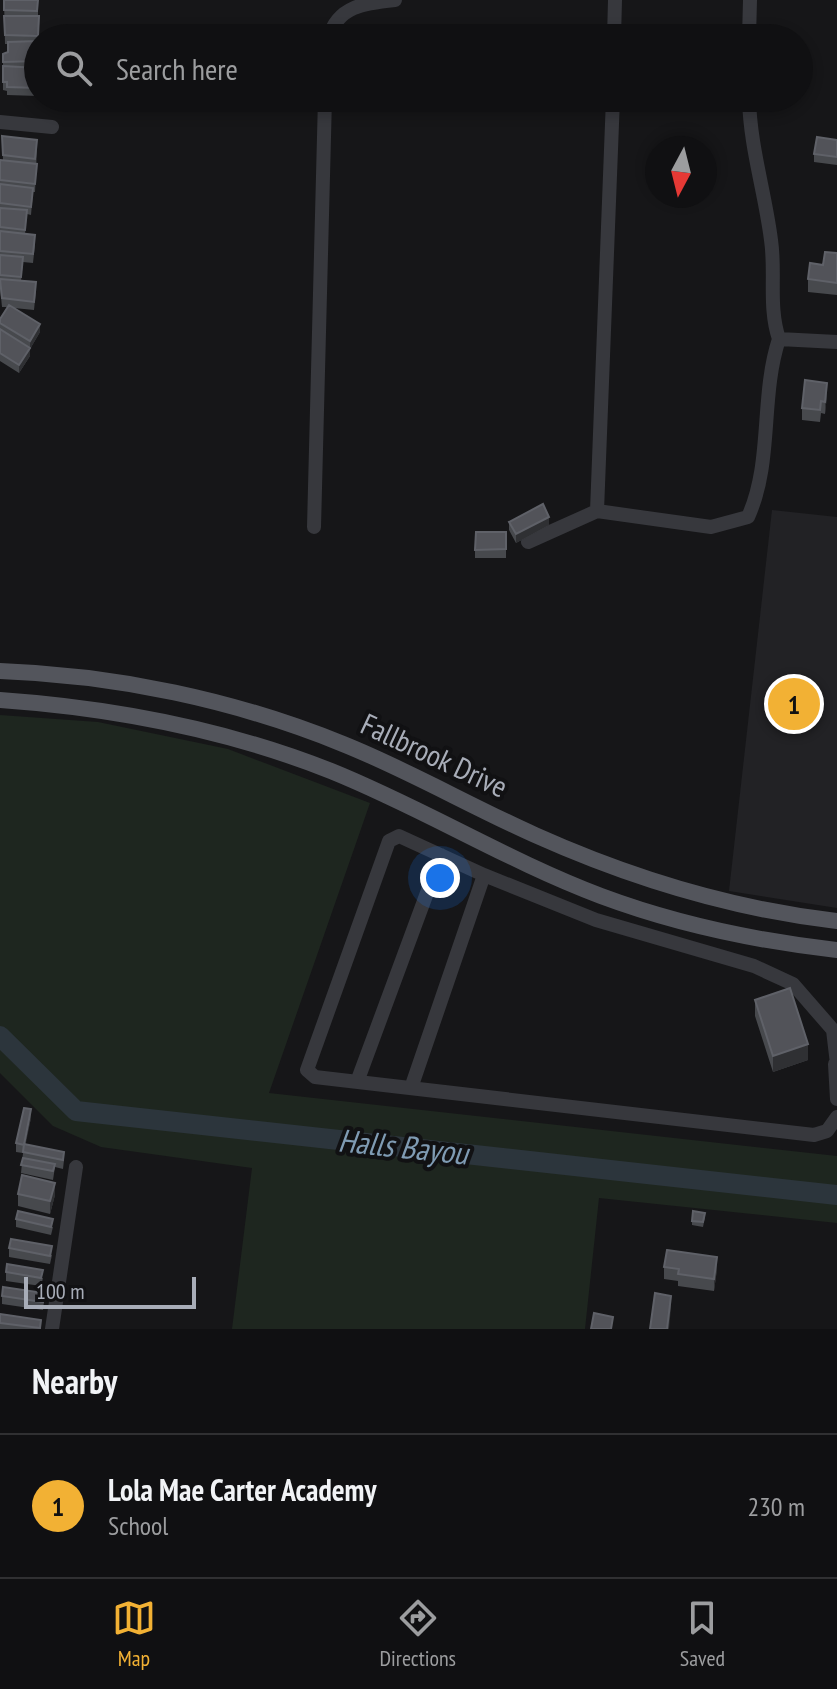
<!DOCTYPE html>
<html lang="en">
<head>
<meta charset="utf-8">
<style>
  :root { --surface:#101012; --page:#19191b; --text:#f1f3f6; --muted:#9c9d9f; --line:#303032; --accent:#f2b134 }
  body { margin:0; font-family:"PT Sans Narrow",sans-serif; background:var(--page); color:var(--text) }
  .compass { position:absolute; left:645px; top:136px; width:72px; height:72px; border-radius:50%; background:var(--surface); box-shadow:0 4px 12px #0003; rotate:187deg }
  .scale { position:absolute; left:24px; bottom:20px; width:172px; box-sizing:border-box; padding-left:8px; border:4px solid #a8adb8; border-top:0; font-size:22px; line-height:28px; white-space:nowrap; color:#a8adb8; -webkit-text-stroke:6px #111113; paint-order:stroke }
  .you { position:absolute; left:440px; top:878px; width:28px; height:28px; margin:-20px; border:6px solid #fff; border-radius:50%; background:#1a73e8; box-shadow:0 0 0 12px #1a73e833 }
  .badge { display:grid; place-items:center; width:52px; height:52px; border-radius:50%; background:var(--accent); color:#111; font-size:26px; font-weight:700 }
  .pin { position:absolute; translate:-50% -50%; border:4px solid #fff; box-shadow:0 2px 8px #0006 }
  .list { margin:0; padding:0; list-style:none }
  h2 { display:flex; justify-content:space-between; align-items:center; height:104px; margin:0; padding:0 32px; font-size:34px }
  h2 small { font-size:26px; font-weight:400; color:var(--muted) }
  .list li { display:grid; grid-template-columns:52px 1fr auto; gap:24px; align-items:center; box-sizing:border-box; height:144px; padding:0 32px; border-top:2px solid var(--line) }
  .list b { display:block; font-size:30px; white-space:nowrap }
  .list p { margin:0; font-size:26px; white-space:nowrap; color:var(--muted) }
  .list em { font-size:26px; font-style:normal; color:var(--muted) }
  .icon { flex:none; width:44px; height:44px; fill:none; stroke:currentColor; stroke-width:2; stroke-linecap:round; stroke-linejoin:round }
  .map { position:relative; flex:none; width:837px; height:1329px; overflow:hidden }
  .search { position:absolute; background:var(--surface); box-shadow:0 4px 12px #0003; left:24px; right:24px; top:24px; height:88px; display:flex; align-items:center; gap:20px; box-sizing:border-box; padding:0 28px; border-radius:44px; color:var(--muted); font-size:30px }
  .sheet { height:248px; background:var(--surface) }
  nav { display:flex; justify-content:space-around; align-items:center; box-sizing:border-box; height:112px; border-top:2px solid var(--line); background:var(--surface); font-size:22px; color:var(--muted) }
  nav a { display:grid; justify-items:center; gap:4px }
  nav .on { color:var(--accent) }
  .map>svg:first-child { display:block }
  .built { fill:#222225 }
  .green { fill:#1e261f }
  .lines { fill:none; stroke-linecap:round; stroke-linejoin:round }
  .river { stroke:#2c353c; stroke-width:20 }
  .minor { stroke:#37383d; stroke-width:14 }
  .major { stroke:#53555c; stroke-width:16 }
  .wall { fill:#47494d }
  .shaded-wall { fill:#2f3033 }
  .building { fill:#525359; stroke:#5f6168; stroke-width:2 }
  .labels { text-anchor:middle; stroke-width:8; stroke-linejoin:round; paint-order:stroke }
  .street-label { font-size:30px; fill:#a8adb8; stroke:#111113 }
  .water-label { font-size:32px; font-style:italic; fill:#7f9bb3; stroke:#111113 }
</style>
</head>
<body>
<div class="map">
<svg width="837" height="1329" viewBox="0 0 837 1329">
  <rect width="100%" height="100%" fill="#161618"/>
  <path class="built" d="M 772,510 L 837,517 L 837,908 L 729,891 Z"/>
  <path class="green" d="M 0,715 L 98,722 L 228,749 L 370,803 L 269,1093 L 837,1156 L 837,1223 L 599,1198 L 585,1329 L 232,1329 L 252,1168 L 101,1147 L 53,1126 L 0,1073 Z"/>
  <g class="lines">
    <path class="river" d="M 0,1036 L 76,1111 L 837,1195"/>
    <path class="minor" d="M 329,38 C 337,6 365,3 395,0
      M 614,38 L 615,0
      M 749,38 L 750,0
      M 749,98 C 750,147 765,192 771,240 C 776,273 768,306 779,339
      M 0,122 L 52,127
      M 597,511 L 613,98
      M 314,527 L 325,98
      M 528,542 L 597,511 L 711,527 L 748,517 C 773,462 760,397 779,339 L 837,342
      M 835,1064 L 837,1099
      M 837,1064 L 833,1030 L 793,984 L 754,966 L 596,920 L 484,875 L 399,836 L 389,841 L 307,1070 L 315,1077 L 814,1135 L 827,1131 L 837,1117
      M 357,1082 L 441,855
      M 411,1088 L 484,875
      M 52,1329 L 76,1167"/>
    <path class="major" d="M 0,671 C 116,675 235,700 343,744 C 408,770 470,806 535,835 C 631,878 732,909 837,921
      M 0,700 C 113,708 225,729 331,771 C 423,808 508,861 601,896 C 676,924 757,941 837,950"/>
  </g>
  <path class="wall" d="M 4,0 L 38,0 L 38,96 L 7,95 L 7,91 L 3,90 L 3,54 L 8,52 L 8,44 L 5,44 Z
    M 2,136 L 37,148 L 35,192 L 33,192 L 31,215 L 27,214 L 25,234 L 35,244 L 33,263 L 23,262 L 21,281 L 36,290 L 34,310 L 14,308 L 40,332 L 30,349 L 30,356 L 19,373 L 0,361 L 0,319 L 7,307 L 2,307 L 0,287 L 0,160 L 3,160 Z
    M 837,140 L 837,165 L 814,162 L 814,154 Z
    M 837,253 L 837,295 L 808,292 L 808,279 Z
    M 827,395 L 825,414 L 821,413 L 820,422 L 802,420 L 802,408 Z
    M 509,522 L 549,525 L 516,543 L 509,530 Z
    M 506,532 L 506,558 L 475,558 L 475,550 Z
    M 755,1000 L 808,1060 L 773,1072 L 755,1016 Z
    M 31,1118 L 25,1144 L 64,1160 L 63,1169 L 55,1167 L 53,1180 L 21,1173 L 23,1153 L 16,1152 L 16,1143 Z
    M 18,1194 L 55,1195 L 50,1214 L 18,1206 Z
    M 705,1217 L 703,1227 L 692,1225 L 692,1221 Z
    M 16,1219 L 53,1227 L 51,1235 L 16,1227 Z
    M 9,1248 L 52,1255 L 50,1264 L 9,1257 Z
    M 664,1267 L 717,1269 L 714,1291 L 678,1286 L 678,1281 L 664,1279 Z
    M 6,1272 L 43,1278 L 41,1286 L 6,1281 Z
    M 2,1296 L 44,1301 L 43,1310 L 2,1304 Z
    M 0,1314 L 41,1320 L 41,1329 L 0,1329 Z"/>
  <path class="shaded-wall" d="M 40,324 L 40,332 L 30,349 L 30,341 Z
    M 30,348 L 30,356 L 19,373 L 19,365 Z
    M 827,383 L 827,395 L 825,414 L 825,402 Z
    M 549,517 L 549,525 L 516,543 L 516,534 Z
    M 808,1044 L 808,1060 L 773,1072 L 773,1056 Z
    M 31,1109 L 31,1118 L 24,1153 L 24,1145 Z
    M 55,1183 L 55,1195 L 50,1214 L 50,1201 Z
    M 717,1257 L 717,1269 L 714,1291 L 714,1279 Z
    M 671,1296 L 671,1308 L 669,1329 L 667,1329 Z"/>
  <path class="building" d="M 4,0 L 38,0 L 37,11 L 4,10 Z
    M 4,16 L 39,16 L 38,36 L 5,35 Z
    M 38,41 L 38,61 L 3,62 L 3,54 L 8,52 L 8,42 Z
    M 3,66 L 38,68 L 38,88 L 7,87 L 7,82 L 3,82 Z
    M 2,136 L 37,140 L 35,159 L 3,155 Z
    M 817,137 L 837,140 L 837,157 L 814,154 Z
    M 0,160 L 37,164 L 35,184 L 0,180 Z
    M 0,184 L 33,188 L 31,207 L 0,203 Z
    M 0,208 L 27,210 L 25,230 L 0,227 Z
    M 0,231 L 35,235 L 33,254 L 0,251 Z
    M 825,252 L 837,253 L 837,283 L 808,279 L 810,263 L 823,265 Z
    M 0,255 L 23,257 L 21,277 L 0,275 Z
    M 0,279 L 36,282 L 34,302 L 2,298 Z
    M 9,305 L 40,324 L 30,341 L 0,323 L 0,319 Z
    M 0,329 L 30,348 L 19,365 L 0,353 Z
    M 805,380 L 827,383 L 825,402 L 821,401 L 820,410 L 802,408 Z
    M 543,504 L 549,517 L 516,534 L 509,522 Z
    M 476,532 L 506,532 L 506,549 L 475,550 Z
    M 790,988 L 808,1044 L 773,1056 L 755,1000 Z
    M 24,1108 L 31,1109 L 24,1145 L 16,1143 Z
    M 24,1144 L 64,1152 L 63,1160 L 23,1152 Z
    M 23,1158 L 55,1164 L 53,1171 L 21,1165 Z
    M 22,1175 L 55,1183 L 50,1201 L 18,1194 Z
    M 18,1211 L 53,1219 L 51,1227 L 16,1219 Z
    M 693,1211 L 705,1213 L 703,1222 L 692,1221 Z
    M 11,1239 L 52,1246 L 50,1256 L 9,1248 Z
    M 667,1250 L 717,1257 L 714,1279 L 678,1274 L 679,1269 L 664,1267 Z
    M 7,1264 L 43,1270 L 41,1278 L 6,1272 Z
    M 3,1287 L 44,1293 L 43,1302 L 2,1296 Z
    M 655,1293 L 671,1296 L 667,1329 L 650,1329 Z
    M 594,1313 L 613,1317 L 611,1329 L 591,1329 Z
    M 0,1314 L 41,1320 L 40,1328 L 0,1323 Z"/>
  <g class="labels">
    <g class="street-label">
      <text transform="translate(434 756) rotate(25)" y="10">Fallbrook Drive</text>
    </g>
    <g class="water-label">
      <text transform="translate(403 1147) rotate(6)" y="11">Halls Bayou</text>
    </g>
  </g>
</svg>
<svg class="compass" viewBox="-18 -18 36 36"><path d="M0-13l5 13h-10z" fill="#e53935"/><path d="M0 13l5-13h-10z" fill="#9c9d9f"/></svg>
<div class="scale">100 m</div>
<div class="you"></div>
<div class="pin badge" style="left:794px;top:704px">1</div>
<div class="search"><svg class="icon" aria-label="search" viewBox="0 0 24 24"><circle cx="10" cy="10" r="6"/><path d="M15 15l6 6"/></svg>Search here</div>
</div>
<section class="sheet">
<h2>Nearby<small></small></h2>
<ul class="list">
<li><span class="badge">1</span><div><b>Lola Mae Carter Academy</b><p>School</p></div><em>230 m</em></li>
</ul>
</section>
<nav>
<a class="on"><svg class="icon" aria-label="map" viewBox="0 0 24 24"><path d="M3 6l6-2 6 2 6-2v14l-6 2-6-2-6 2zM9 4v14M15 6v14"/></svg>Map</a>
<a><svg class="icon" aria-label="directions" viewBox="0 0 24 24"><path d="M12 3l9 9-9 9-9-9zM9 14v-3h6M13 9l2 2-2 2"/></svg>Directions</a>
<a><svg class="icon" aria-label="saved" viewBox="0 0 24 24"><path d="M7 4h10v16l-5-4-5 4z"/></svg>Saved</a>
</nav>
</body>
</html>
